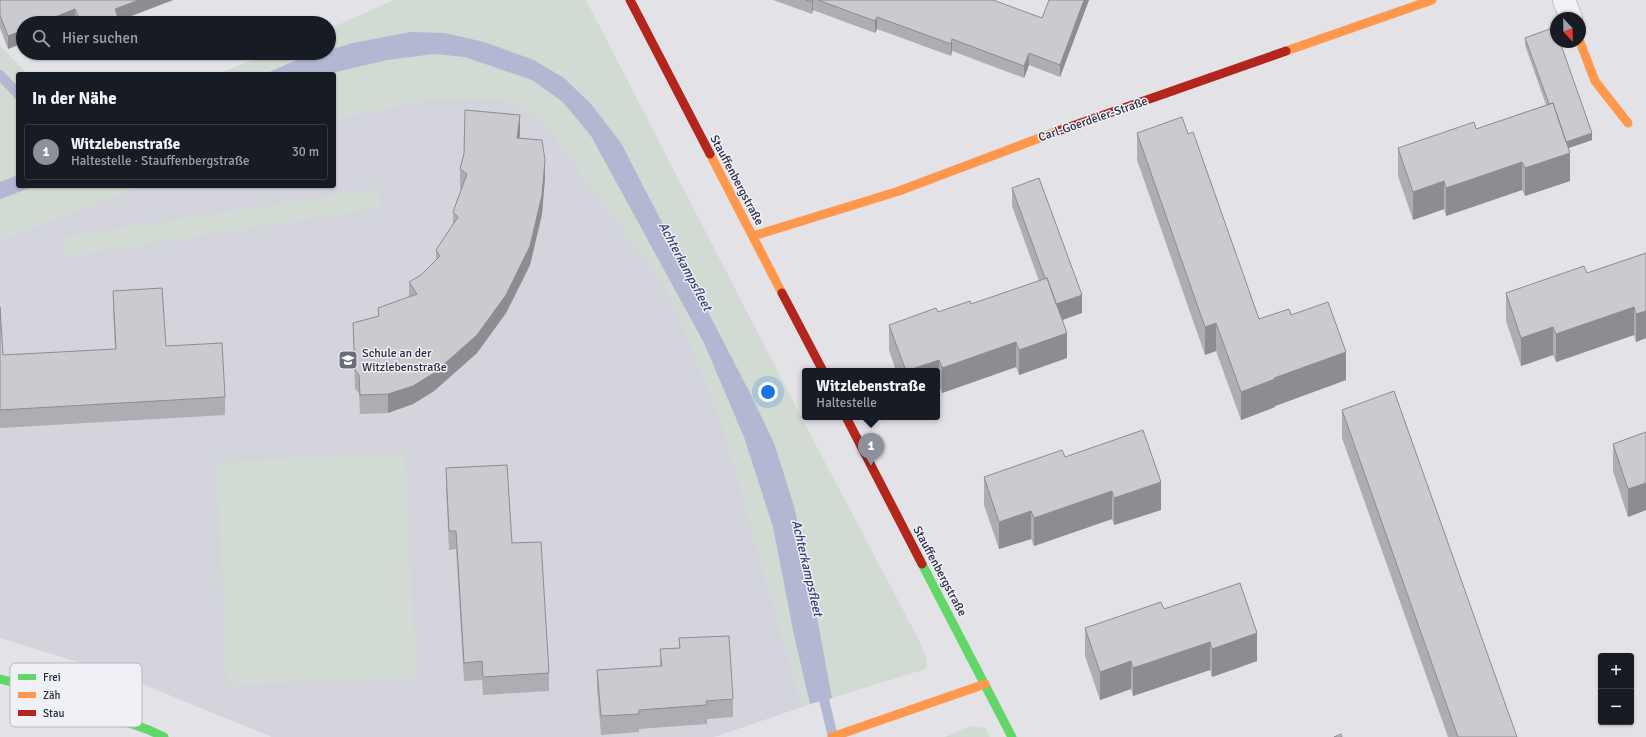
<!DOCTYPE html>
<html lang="de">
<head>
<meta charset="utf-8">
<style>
  :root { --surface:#171b24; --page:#20242c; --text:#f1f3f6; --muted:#9ea1a6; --line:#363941; --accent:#8c9099 }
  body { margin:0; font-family:Signika,sans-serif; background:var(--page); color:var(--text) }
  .controls { position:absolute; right:12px; bottom:12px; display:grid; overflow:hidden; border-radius:4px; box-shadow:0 1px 3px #0004 }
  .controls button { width:36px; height:36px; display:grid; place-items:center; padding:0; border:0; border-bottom:1px solid var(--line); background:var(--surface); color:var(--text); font:20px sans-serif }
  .compass { position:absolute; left:1550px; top:12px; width:36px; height:36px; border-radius:50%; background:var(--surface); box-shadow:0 1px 3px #0004; rotate:158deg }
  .you { position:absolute; left:768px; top:392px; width:14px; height:14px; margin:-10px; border:3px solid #fff; border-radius:50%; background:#1a73e8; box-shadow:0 0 0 6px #1a73e833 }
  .badge { display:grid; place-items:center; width:26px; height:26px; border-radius:50%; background:var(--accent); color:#fff; font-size:13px; font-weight:700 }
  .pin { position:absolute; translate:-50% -33px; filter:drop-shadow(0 1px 2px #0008) }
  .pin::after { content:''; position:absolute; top:21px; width:14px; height:12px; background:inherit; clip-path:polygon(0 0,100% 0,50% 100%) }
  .popup { position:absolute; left:802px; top:368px; width:138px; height:52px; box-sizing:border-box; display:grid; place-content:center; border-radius:4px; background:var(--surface); filter:drop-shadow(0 1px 3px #0005); font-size:13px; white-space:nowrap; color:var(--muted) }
  .popup b { font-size:15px; color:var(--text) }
  .popup::after { content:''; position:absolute; left:50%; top:100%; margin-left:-8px; border:8px solid transparent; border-top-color:var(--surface) }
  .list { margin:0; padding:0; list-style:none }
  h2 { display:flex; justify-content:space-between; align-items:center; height:52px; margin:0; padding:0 16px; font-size:17px }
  h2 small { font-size:13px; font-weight:400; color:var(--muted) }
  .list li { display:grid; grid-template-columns:26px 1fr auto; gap:12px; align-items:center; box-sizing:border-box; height:56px; margin:0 8px 8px; padding:0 8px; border:1px solid var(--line); border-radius:4px }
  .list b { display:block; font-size:15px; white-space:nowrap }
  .list p { margin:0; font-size:13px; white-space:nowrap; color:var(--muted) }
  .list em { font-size:13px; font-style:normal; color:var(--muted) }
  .icon { flex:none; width:22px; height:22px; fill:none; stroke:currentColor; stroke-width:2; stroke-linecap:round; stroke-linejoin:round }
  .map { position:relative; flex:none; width:1646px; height:737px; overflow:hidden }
  .search { position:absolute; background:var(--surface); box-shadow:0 1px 3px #0004; left:16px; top:16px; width:320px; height:44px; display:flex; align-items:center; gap:10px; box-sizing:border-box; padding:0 14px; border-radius:22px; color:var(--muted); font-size:15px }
  .panel { position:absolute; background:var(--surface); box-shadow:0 1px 3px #0004; left:16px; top:72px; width:320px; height:116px; border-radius:4px }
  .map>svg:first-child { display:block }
  .built { fill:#d3d4dc }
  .green { fill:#d1dad3 }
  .water { fill:#b2b8d1 }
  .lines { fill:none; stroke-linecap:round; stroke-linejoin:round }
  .stream { stroke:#b2b8d1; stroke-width:10 }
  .street-casing { stroke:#c0c0c4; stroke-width:24 }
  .street { stroke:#f1f2f4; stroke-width:22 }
  .fast { stroke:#63d668; stroke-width:9 }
  .slow { stroke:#ff974d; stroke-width:9 }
  .jam { stroke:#b3261e; stroke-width:9 }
  .wall { fill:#aeaeb2 }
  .shaded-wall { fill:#8d8d91 }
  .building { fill:#cacacf; stroke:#8d8d91 }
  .labels { text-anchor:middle; stroke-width:3; stroke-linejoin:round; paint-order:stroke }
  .street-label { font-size:12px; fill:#2a2c40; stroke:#f0f1f7 }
  .poi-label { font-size:12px; fill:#2a2c40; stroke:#f0f1f7; text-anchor:start }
  .water-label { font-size:13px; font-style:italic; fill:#354073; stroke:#f0f1f7 }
  .key { fill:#f0f1f7; stroke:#b5b6c0; stroke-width:1 }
  .key-label { font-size:11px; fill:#2a2c40 }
</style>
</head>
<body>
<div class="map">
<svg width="1646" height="737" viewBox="0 0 1646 737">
  <rect width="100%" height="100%" fill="#e3e3e7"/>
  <path class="built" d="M 424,100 L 507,100 L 541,118 L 668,290 L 724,429 L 802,707 L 714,737 L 272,737 L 120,675 L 0,638 L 0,240 L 140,186 L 334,186 L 334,119 Z"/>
  <path class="green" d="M 394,0 L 586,0 L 808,430 L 920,642 L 927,660 L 926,669 L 802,707 L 724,429 L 668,290 L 541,118 L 507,100 L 424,100 L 334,119 L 334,74 L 217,74 L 271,53 L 329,53 L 329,29 Z
    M 0,46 L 28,74 L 18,74 L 18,186 L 140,186 L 0,240 Z
    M 379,188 L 382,208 L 65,257 L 62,237 Z
    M 405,453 L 416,677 L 227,686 L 216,462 Z
    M 972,726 L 985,728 L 990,737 L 945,737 Z"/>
  <path class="water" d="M 410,32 L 445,33 L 484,42 L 534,60 L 564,78 L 591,104 L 621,143 L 752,397 L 774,443 L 794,506 L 808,569 L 832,698 L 810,704 L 794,635 L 773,527 L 744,437 L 704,343 L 591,136 L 563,102 L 532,80 L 465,57 L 434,54 L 387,60 L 328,74 L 265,74 C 285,66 307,53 329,53 L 329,50 L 353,43 Z
    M 18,175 L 18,186 L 35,186 L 0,199 L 0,182 Z"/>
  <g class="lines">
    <path class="stream" d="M 0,75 L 18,94
      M 821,687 L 833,737"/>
    <g class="street-casing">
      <path id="street" d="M 1564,0 L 1571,18"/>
    </g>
    <use href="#street" class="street"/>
    <path class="fast" d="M 922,564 L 1012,737
      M 0,679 L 20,684 L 149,730 L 164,737"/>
    <path class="slow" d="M 1580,42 L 1595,81 L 1628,123
      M 1286,51 L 1432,0
      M 710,154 L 782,293
      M 753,236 L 899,191 L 1058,131
      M 832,737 L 985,684"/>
    <path class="jam" d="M 630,0 L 710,154
      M 1058,131 L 1286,51
      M 782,293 L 823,371
      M 846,417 L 922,564"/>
  </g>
  <path class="wall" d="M 0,0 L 173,0 L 119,21 L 120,23 L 76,23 L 75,22 L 8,49 L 0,28 Z
    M 773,0 L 993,0 L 1042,18 L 1089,0 L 1060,77 L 1029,65 L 1024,78 L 952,51 L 951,56 L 877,29 L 875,33 L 813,10 L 812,14 Z
    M 1525,38 L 1592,140 L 1568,148 L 1570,181 L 1525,196 L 1522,190 L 1446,216 L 1444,209 L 1413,220 L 1398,176 L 1398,148 L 1476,129 L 1546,105 L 1525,45 Z
    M 1137,133 L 1188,134 L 1259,319 L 1291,315 L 1346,380 L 1275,406 L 1275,407 L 1241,420 L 1216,351 L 1205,355 L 1137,160 Z
    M 520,134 L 519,138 L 545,178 L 542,214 L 530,265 L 506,313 L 477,353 L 434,391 L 413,404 L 388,413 L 360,414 L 359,393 L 355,389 L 353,323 L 378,316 L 378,308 L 409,297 L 409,282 L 421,275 L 436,260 L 436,250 L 453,225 L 453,212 L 461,189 L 460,188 L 460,169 Z
    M 1012,188 L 1082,313 L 1062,320 L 1067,358 L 1019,375 L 1016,367 L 942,393 L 939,385 L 937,371 L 896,371 L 889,350 L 889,325 L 971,304 L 1039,281 L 1012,206 Z
    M 1646,253 L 1646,338 L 1636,342 L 1634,335 L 1556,362 L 1553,355 L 1521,366 L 1506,321 L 1506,293 L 1587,273 Z
    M 113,291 L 166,346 L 225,397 L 225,415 L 0,428 L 0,307 L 3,355 L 115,349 L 113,309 Z
    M 1342,410 L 1517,737 L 1448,737 L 1342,438 Z
    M 1646,432 L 1646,510 L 1628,517 L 1613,471 L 1613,444 Z
    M 1065,457 L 1161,510 L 1114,525 L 1112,519 L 1034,546 L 1031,539 L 999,549 L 984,505 L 984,477 Z
    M 446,468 L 512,543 L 549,673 L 549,691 L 483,695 L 482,680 L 464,681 L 456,549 L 449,550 L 446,487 Z
    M 1164,609 L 1257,661 L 1212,677 L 1210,670 L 1133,696 L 1131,689 L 1100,700 L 1085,656 L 1085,628 Z
    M 679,638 L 733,699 L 733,717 L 707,719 L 707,724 L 639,729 L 639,732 L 601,735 L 597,689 L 597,670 L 660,666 L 660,649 L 679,648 Z"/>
  <path class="shaded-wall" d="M 139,0 L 173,0 L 115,22 L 115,9 Z
    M 813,0 L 813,10 L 812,14 L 812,2 Z
    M 1084,0 L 1089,0 L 1060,77 L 1060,65 Z
    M 75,9 L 75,22 L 72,23 L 40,23 Z
    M 877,17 L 877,29 L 875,33 L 875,21 Z
    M 23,30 L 23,43 L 8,49 L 8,36 Z
    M 952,39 L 952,51 L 951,56 L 951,44 Z
    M 1029,53 L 1029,65 L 1024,78 L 1024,66 Z
    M 520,115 L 520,134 L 517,157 L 517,138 Z
    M 1592,133 L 1592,140 L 1563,150 L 1563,143 Z
    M 1570,153 L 1570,181 L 1525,196 L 1525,168 Z
    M 545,160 L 545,178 L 542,214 L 530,265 L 506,313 L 477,353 L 434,391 L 413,404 L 388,413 L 388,394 Z
    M 1522,162 L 1522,190 L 1446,216 L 1446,188 Z
    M 1444,181 L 1444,209 L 1413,220 L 1413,192 Z
    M 1082,295 L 1082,313 L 1054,323 L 1054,305 Z
    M 1634,307 L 1634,335 L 1556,362 L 1556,334 Z
    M 1646,311 L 1646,338 L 1636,342 L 1636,314 Z
    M 1216,323 L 1216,351 L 1205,355 L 1205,327 Z
    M 1553,327 L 1553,355 L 1521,366 L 1521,338 Z
    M 1067,333 L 1067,358 L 1019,375 L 1019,350 Z
    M 1016,342 L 1016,367 L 942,393 L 942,368 Z
    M 1346,352 L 1346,380 L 1275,406 L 1275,407 L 1241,420 L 1241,392 L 1274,378 Z
    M 939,360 L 939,385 L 937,386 L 937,371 L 907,371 Z
    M 1161,482 L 1161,510 L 1114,525 L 1114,498 Z
    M 1646,483 L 1646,510 L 1628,517 L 1628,489 Z
    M 1112,491 L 1112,519 L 1034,546 L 1034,518 Z
    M 1031,511 L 1031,539 L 999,549 L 999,522 Z
    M 1257,633 L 1257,661 L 1212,677 L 1212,649 Z
    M 1210,642 L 1210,670 L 1133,696 L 1133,668 Z
    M 1131,661 L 1131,689 L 1100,700 L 1100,672 Z"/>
  <path class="building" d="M 0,0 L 139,0 L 115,9 L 120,23 L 81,23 L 75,9 L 40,23 L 23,23 L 23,30 L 8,36 L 0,15 Z
    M 806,0 L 813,0 L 812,2 Z
    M 818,0 L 993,0 L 1042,18 L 1049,0 L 1084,0 L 1060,65 L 1029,53 L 1024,66 L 952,39 L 951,44 L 877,17 L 875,21 Z
    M 1555,27 L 1556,31 L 1556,42 L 1560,42 L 1592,133 L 1566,142 L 1553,103 L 1549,104 L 1525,38 Z
    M 1553,103 L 1570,153 L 1525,168 L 1522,162 L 1446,188 L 1444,181 L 1413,192 L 1398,148 L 1474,122 L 1476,129 Z
    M 465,110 L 520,115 L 517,138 L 542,140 L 545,160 L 542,195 L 530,246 L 506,295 L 477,335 L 434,373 L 413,386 L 388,394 L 360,395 L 359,375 L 355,370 L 353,323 L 379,316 L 378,308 L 417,294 L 409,282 L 421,275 L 440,256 L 436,250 L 458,217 L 453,212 L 467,174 L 460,169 L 464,154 Z
    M 1182,117 L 1188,134 L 1193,132 L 1259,319 L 1289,309 L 1291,315 L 1328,302 L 1346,352 L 1274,378 L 1275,379 L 1241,392 L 1216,323 L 1205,327 L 1137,133 Z
    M 1039,178 L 1082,295 L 1056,304 L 1047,278 L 1045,278 L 1012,188 Z
    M 1646,253 L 1646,311 L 1636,314 L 1634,307 L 1556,334 L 1553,327 L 1521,338 L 1506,293 L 1584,266 L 1587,273 Z
    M 1047,278 L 1067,333 L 1019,350 L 1016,342 L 942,368 L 939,360 L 906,371 L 889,325 L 936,308 L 938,312 L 970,301 L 971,304 Z
    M 162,288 L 166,346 L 222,343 L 225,397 L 0,410 L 0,307 L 3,355 L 116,349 L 113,291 Z
    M 1394,391 L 1517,737 L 1458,737 L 1342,410 Z
    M 1143,430 L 1161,482 L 1114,498 L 1112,491 L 1034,518 L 1031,511 L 999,522 L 984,477 L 1062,450 L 1065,457 Z
    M 1646,432 L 1646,483 L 1628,489 L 1613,444 Z
    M 507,465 L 512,543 L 541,542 L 549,673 L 483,677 L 482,661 L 464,663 L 456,531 L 449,531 L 446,468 Z
    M 1240,583 L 1257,633 L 1212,649 L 1210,642 L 1133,668 L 1131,661 L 1100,672 L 1085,628 L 1161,602 L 1164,609 Z
    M 729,636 L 733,699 L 706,701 L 707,705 L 639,710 L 639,714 L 601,716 L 597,670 L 662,666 L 660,649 L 680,648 L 679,638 Z
    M 1341,734 L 1342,737 L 1334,737 Z"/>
  <defs>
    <g id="school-square" transform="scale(1)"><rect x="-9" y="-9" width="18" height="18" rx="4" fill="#6b6c7a" stroke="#f0f1f7"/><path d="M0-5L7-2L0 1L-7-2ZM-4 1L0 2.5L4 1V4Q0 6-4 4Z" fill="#fff"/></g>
  </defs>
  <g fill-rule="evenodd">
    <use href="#school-square" x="348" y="360"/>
  </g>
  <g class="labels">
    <g class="street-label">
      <text transform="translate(1093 119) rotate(-19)" y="4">Carl-Goerdeler-Straße</text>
      <text transform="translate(737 180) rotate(62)" y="4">Stauffenbergstraße</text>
      <text transform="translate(940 571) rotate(62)" y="4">Stauffenbergstraße</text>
    </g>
    <g class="poi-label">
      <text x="362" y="357">Schule an der<tspan x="362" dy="14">Witzlebenstraße</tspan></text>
    </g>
    <g class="water-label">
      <text transform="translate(686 266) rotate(62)" y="5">Achterkampsfleet</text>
      <text transform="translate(808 568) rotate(77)" y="5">Achterkampsfleet</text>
    </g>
  </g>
  <rect x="10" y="663" width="132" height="64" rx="6" class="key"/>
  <rect x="18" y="674" width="18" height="6" fill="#63d668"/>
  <rect x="18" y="692" width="18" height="6" fill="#ff974d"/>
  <rect x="18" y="710" width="18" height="6" fill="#b3261e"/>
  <g class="key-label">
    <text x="43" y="681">Frei</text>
    <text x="43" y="699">Zäh</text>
    <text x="43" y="717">Stau</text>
  </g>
</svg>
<div class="controls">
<button>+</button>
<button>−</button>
</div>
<svg class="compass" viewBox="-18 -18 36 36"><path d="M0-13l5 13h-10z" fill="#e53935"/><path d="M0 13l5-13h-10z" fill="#9ea1a6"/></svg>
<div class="you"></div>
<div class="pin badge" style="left:871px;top:466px">1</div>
<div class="popup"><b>Witzlebenstraße</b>Haltestelle</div>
<div class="search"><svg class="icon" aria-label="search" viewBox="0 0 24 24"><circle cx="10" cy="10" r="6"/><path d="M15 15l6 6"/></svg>Hier suchen</div>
<section class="panel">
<h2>In der Nähe<small></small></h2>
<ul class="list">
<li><span class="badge">1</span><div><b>Witzlebenstraße</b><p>Haltestelle · Stauffenbergstraße</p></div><em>30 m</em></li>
</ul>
</section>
</div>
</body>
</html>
